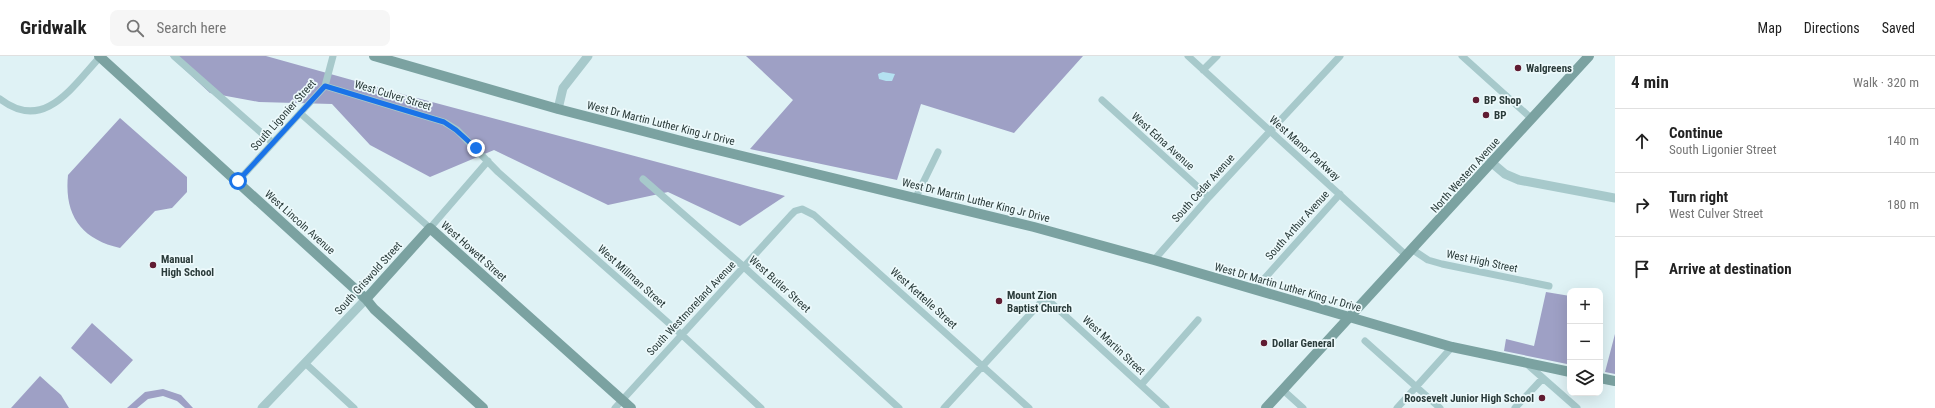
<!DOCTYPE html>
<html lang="en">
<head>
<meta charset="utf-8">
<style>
  :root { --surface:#fff; --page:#f6f6f6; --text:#222; --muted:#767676; --line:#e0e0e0 }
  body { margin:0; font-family:"Roboto Condensed",sans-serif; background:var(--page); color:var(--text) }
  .controls { position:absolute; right:12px; bottom:12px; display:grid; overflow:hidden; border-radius:8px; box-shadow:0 4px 16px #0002 }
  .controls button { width:36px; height:36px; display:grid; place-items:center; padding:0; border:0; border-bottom:1px solid var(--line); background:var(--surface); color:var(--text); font:20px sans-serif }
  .stop { position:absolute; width:12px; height:12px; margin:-9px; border:3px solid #1a73e8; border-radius:50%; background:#fff }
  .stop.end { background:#1a73e8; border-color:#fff; box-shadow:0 1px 4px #0008 }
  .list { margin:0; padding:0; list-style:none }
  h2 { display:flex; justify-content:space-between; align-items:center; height:52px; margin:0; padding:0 16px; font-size:17px }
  h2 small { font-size:13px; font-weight:400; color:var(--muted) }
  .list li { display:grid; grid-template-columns:26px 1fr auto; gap:12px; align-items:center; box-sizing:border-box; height:64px; padding:0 16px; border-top:1px solid var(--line) }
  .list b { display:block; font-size:15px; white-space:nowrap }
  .list p { margin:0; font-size:13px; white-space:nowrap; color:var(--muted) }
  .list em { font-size:13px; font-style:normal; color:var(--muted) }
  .icon { flex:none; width:22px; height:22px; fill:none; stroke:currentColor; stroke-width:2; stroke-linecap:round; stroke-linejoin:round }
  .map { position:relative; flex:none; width:1615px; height:352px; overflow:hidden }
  header { display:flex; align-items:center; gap:24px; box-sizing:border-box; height:56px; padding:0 20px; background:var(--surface); border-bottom:1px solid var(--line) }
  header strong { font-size:19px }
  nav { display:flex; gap:22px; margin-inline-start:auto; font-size:14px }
  .search { width:280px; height:36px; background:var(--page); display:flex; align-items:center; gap:10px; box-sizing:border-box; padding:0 14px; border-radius:8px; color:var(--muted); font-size:15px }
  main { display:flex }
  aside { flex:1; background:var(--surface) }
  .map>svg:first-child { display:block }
  .green { fill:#9ea0c5 }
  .sand { fill:#b4e1f1 }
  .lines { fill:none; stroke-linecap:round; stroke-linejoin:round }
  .minor { stroke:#a7c9cb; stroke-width:7 }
  .tertiary { stroke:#a7c9cb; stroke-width:9 }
  .secondary { stroke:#7ba2a1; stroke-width:10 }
  .route { stroke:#1a73e8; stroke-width:5 }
  .poi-dot { fill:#601c32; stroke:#ecf9fb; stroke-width:1.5 }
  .labels { text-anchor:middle; stroke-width:3.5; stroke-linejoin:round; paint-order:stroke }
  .poi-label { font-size:11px; font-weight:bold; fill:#2a3b3a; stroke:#ecf9fb; text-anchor:start }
  .street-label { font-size:11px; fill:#2a3b3a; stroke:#ecf9fb }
</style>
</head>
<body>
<header>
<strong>Gridwalk</strong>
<div class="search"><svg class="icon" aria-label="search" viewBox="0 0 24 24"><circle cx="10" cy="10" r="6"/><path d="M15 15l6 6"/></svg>Search here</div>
<nav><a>Map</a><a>Directions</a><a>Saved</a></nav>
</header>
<main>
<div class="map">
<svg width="1615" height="352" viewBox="0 0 1615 352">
  <rect width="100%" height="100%" fill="#dff2f5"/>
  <path class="green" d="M 170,0 L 266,0 L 402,38 L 785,140 L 740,170 L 668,136 L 608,149 L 494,94 L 430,121 L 370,89 L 332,48 L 259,46 L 210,37 Z
    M 746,0 L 1083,0 L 1014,77 L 921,48 L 897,124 L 750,93 L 793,44 Z
    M 120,62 L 187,121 L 187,136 L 172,152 L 155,155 L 120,192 C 81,183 64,159 68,119 Z
    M 1546,236 L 1570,240 L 1570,278 L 1567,308 L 1504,295 L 1506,283 L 1534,290 Z
    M 92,267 L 133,304 L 111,328 L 71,292 Z
    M 1615,278 L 1615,318 L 1605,316 Z
    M 40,320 L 61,339 L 69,352 L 11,352 Z
    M 163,333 L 181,339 L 193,352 L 185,352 L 177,345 L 163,340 L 148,343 L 137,352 L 127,352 L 145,336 Z"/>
  <path class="sand" d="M 883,16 L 895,18 L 892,25 L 886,25 L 879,23 L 878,18 Z"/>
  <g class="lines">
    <path class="minor" d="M 174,0 L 273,87
      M 1188,0 L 1407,200
      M 1462,0 L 1532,63
      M 1203,14 L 1217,0
      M 325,30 L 444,66 L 457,74 L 498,116 L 681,278 L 761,352
      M 0,43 C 44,77 72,31 100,1
      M 1102,44 L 1209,141
      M 300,57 L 430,172 L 488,105
      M 643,123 L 744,211 L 899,352
      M 238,125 L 325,30 L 333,0
      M 916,141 L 938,96
      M 1413,194 L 1428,204 L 1442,208 L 1549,230
      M 1154,204 L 1209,141 L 1340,0
      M 1255,233 L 1340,138
      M 1365,285 L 1440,352
      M 305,307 L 354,352
      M 1527,308 L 1577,352
      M 1141,329 L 1198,264
      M 1283,334 L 1303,352
      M 615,352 L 791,159 L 795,155 L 802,153 L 814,159 L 1029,352
      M 944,352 L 1043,244 L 1047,243 L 1166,352
      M 1397,352 L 1452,291
      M 1515,352 L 1543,322"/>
    <path class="tertiary" d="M 558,53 L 563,32 L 588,0
      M 1492,107 L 1505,118 L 1519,124 L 1615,142
      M 262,352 L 366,243"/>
    <path class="secondary" d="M 99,0 L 366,243 L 374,253 L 483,352
      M 374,0 L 558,53 L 697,89 L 1034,171 L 1154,204 L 1452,291 L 1570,316
      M 366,243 L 430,172 L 631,352
      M 1600,322 L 1615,325
      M 1266,352 L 1589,0"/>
  </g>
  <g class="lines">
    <path class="route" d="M 238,125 L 325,30 L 444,66 L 456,74 L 476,92"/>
  </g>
  <g class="poi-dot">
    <circle cx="1518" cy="12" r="4"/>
    <circle cx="1476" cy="44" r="4"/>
    <circle cx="1486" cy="59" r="4"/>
    <circle cx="153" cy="209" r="4"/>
    <circle cx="999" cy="245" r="4"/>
    <circle cx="1264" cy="287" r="4"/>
    <circle cx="1542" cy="342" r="4"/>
  </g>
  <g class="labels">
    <g class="poi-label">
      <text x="1526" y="16">Walgreens</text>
      <text x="1484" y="48">BP Shop</text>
      <text x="1494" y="63">BP</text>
      <text x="161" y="207">Manual<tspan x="161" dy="13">High School</tspan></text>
      <text x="1007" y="243">Mount Zion<tspan x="1007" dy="13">Baptist Church</tspan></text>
      <text x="1272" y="291">Dollar General</text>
      <text x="1534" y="346" text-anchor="end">Roosevelt Junior High School</text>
    </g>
    <g class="street-label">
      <text transform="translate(393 39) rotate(17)" y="4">West Culver Street</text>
      <text transform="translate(283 59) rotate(-48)" y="4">South Ligonier Street</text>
      <text transform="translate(661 67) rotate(14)" y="4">West Dr Martin Luther King Jr Drive</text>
      <text transform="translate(1163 85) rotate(42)" y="4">West Edna Avenue</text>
      <text transform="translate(1305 92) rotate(42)" y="4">West Manor Parkway</text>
      <text transform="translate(1465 119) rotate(-48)" y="4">North Western Avenue</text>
      <text transform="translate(1203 132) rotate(-48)" y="4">South Cedar Avenue</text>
      <text transform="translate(976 144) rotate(14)" y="4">West Dr Martin Luther King Jr Drive</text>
      <text transform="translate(300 166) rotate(42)" y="4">West Lincoln Avenue</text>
      <text transform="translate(1297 169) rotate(-48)" y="4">South Arthur Avenue</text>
      <text transform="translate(474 195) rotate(42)" y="4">West Howett Street</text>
      <text transform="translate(1482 205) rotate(12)" y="4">West High Street</text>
      <text transform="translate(632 220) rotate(42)" y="4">West Millman Street</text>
      <text transform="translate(368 222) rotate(-48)" y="4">South Griswold Street</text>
      <text transform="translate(780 228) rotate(42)" y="4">West Butler Street</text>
      <text transform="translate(1288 231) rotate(16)" y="4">West Dr Martin Luther King Jr Drive</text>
      <text transform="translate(924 242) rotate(42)" y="4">West Kettelle Street</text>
      <text transform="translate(691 252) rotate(-47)" y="4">South Westmoreland Avenue</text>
      <text transform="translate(1114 289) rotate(43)" y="4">West Martin Street</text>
    </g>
  </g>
</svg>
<div class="controls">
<button>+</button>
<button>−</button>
<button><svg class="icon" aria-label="layers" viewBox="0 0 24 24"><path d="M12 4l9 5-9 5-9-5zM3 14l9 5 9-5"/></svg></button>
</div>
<div class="stop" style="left:238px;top:125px"></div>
<div class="stop end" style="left:476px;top:92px"></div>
</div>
<aside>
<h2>4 min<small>Walk · 320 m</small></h2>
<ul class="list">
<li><svg class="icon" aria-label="ahead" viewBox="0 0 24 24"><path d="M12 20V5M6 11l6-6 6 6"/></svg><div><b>Continue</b><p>South Ligonier Street</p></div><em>140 m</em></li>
<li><svg class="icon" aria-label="right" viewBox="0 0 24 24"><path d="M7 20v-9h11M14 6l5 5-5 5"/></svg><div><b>Turn right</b><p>West Culver Street</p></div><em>180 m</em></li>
<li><svg class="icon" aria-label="arrive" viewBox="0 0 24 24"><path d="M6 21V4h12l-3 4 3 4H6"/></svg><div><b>Arrive at destination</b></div></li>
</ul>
</aside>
</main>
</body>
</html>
